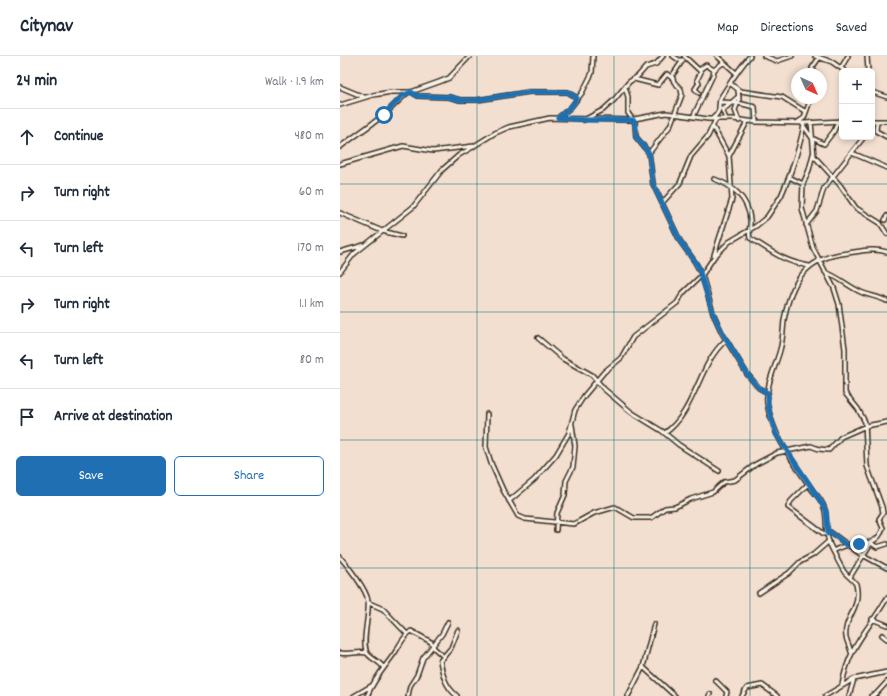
<!DOCTYPE html>
<html lang="en">
<head>
<meta charset="utf-8">
<style>
  :root { --surface:#fff; --page:#f2f2f3; --text:#1f2937; --muted:#747a83; --line:#e0e1e3; --accent:#1f6fb2 }
  body { margin:0; font-family:Dekko,sans-serif; background:var(--page); color:var(--text) }
  .controls { position:absolute; right:12px; top:12px; display:grid; overflow:hidden; border-radius:6px; box-shadow:0 2px 6px #0003 }
  .controls button { width:36px; height:36px; display:grid; place-items:center; padding:0; border:0; border-bottom:1px solid var(--line); background:var(--surface); color:var(--text); font:20px sans-serif }
  .compass { position:absolute; left:451px; top:12px; width:36px; height:36px; border-radius:50%; background:var(--surface); box-shadow:0 2px 6px #0003; rotate:135deg }
  .stop { position:absolute; width:12px; height:12px; margin:-9px; border:3px solid #1f6fb2; border-radius:50%; background:#fff }
  .stop.end { background:#1f6fb2; border-color:#fff; box-shadow:0 1px 4px #0008 }
  .list { margin:0; padding:0; list-style:none }
  h2 { display:flex; justify-content:space-between; align-items:center; height:52px; margin:0; padding:0 16px; font-size:17px }
  h2 small { font-size:13px; font-weight:400; color:var(--muted) }
  .list li { display:grid; grid-template-columns:26px 1fr auto; gap:12px; align-items:center; box-sizing:border-box; height:56px; padding:0 16px; border-top:1px solid var(--line) }
  .list b { display:block; font-size:15px; white-space:nowrap }
  .list em { font-size:13px; font-style:normal; color:var(--muted) }
  .actions { display:flex; gap:8px; padding:12px 16px }
  .actions a { flex:1; padding:9px 0; border:1px solid var(--accent); border-radius:6px; text-align:center; font-size:14px; color:var(--accent) }
  .actions .main { background:var(--accent); color:#fff }
  .icon { flex:none; width:22px; height:22px; fill:none; stroke:currentColor; stroke-width:2; stroke-linecap:round; stroke-linejoin:round }
  .map { position:relative; flex:none; width:547px; height:640px; overflow:hidden }
  header { display:flex; align-items:center; gap:24px; box-sizing:border-box; height:56px; padding:0 20px; background:var(--surface); border-bottom:1px solid var(--line) }
  header strong { font-size:19px }
  nav { display:flex; gap:22px; margin-inline-start:auto; font-size:14px }
  main { display:flex }
  aside { flex:1; background:var(--surface) }
  .map>svg:first-child { display:block }
  .lines { fill:none; stroke-linecap:round; stroke-linejoin:round }
  .minor-casing { stroke:#3b2a1e; stroke-width:6 }
  .minor { stroke:#f7f3e8; stroke-width:3 }
  .route { stroke:#1f6fb2; stroke-width:5 }
  .grid { fill:none; stroke:#0f766e; stroke-width:1; stroke-opacity:0.55 }
</style>
</head>
<body>
<header>
<strong>Citynav</strong>
<nav><a>Map</a><a>Directions</a><a>Saved</a></nav>
</header>
<main>
<aside>
<h2>24 min<small>Walk · 1.9 km</small></h2>
<ul class="list">
<li><svg class="icon" aria-label="ahead" viewBox="0 0 24 24"><path d="M12 20V5M6 11l6-6 6 6"/></svg><div><b>Continue</b></div><em>480 m</em></li>
<li><svg class="icon" aria-label="right" viewBox="0 0 24 24"><path d="M7 20v-9h11M14 6l5 5-5 5"/></svg><div><b>Turn right</b></div><em>60 m</em></li>
<li><svg class="icon" aria-label="left" viewBox="0 0 24 24"><path d="M17 20v-9H6M10 6l-5 5 5 5"/></svg><div><b>Turn left</b></div><em>170 m</em></li>
<li><svg class="icon" aria-label="right" viewBox="0 0 24 24"><path d="M7 20v-9h11M14 6l5 5-5 5"/></svg><div><b>Turn right</b></div><em>1.1 km</em></li>
<li><svg class="icon" aria-label="left" viewBox="0 0 24 24"><path d="M17 20v-9H6M10 6l-5 5 5 5"/></svg><div><b>Turn left</b></div><em>80 m</em></li>
<li><svg class="icon" aria-label="arrive" viewBox="0 0 24 24"><path d="M6 21V4h12l-3 4 3 4H6"/></svg><div><b>Arrive at destination</b></div></li>
</ul>
<div class="actions"><a class="main">Save</a><a>Share</a></div>
</aside>
<div class="map">
<svg width="547" height="640" viewBox="0 0 547 640">
  <rect width="100%" height="100%" fill="#f2dfd0"/>
  <filter id="ink" filterUnits="userSpaceOnUse"><feTurbulence type="fractalNoise" baseFrequency=".025" numOctaves="2"/><feDisplacementMap in="SourceGraphic" scale="8" xChannelSelector="R" yChannelSelector="G"/><feConvolveMatrix kernelMatrix="1 2 1 2 8 2 1 2 1" color-interpolation-filters="sRGB"/></filter>
  <g filter="url(#ink)">
    <g class="lines">
      <g class="minor-casing">
        <path id="minor" d="M 333,0 L 339,4 L 343,4
          M 344,0 L 359,14 L 366,9 L 374,14 L 384,6
          M 377,0 L 396,17
          M 424,0 L 437,5 L 452,0
          M 475,0 L 492,6 L 505,15
          M 527,0 L 528,15
          M 501,12 L 508,0
          M 476,18 L 472,12 L 479,2
          M 294,23 L 318,29 L 327,18 L 332,22
          M 391,28 L 400,35 L 442,41 L 466,56
          M 0,31 L 24,41
          M 285,31 L 288,41 L 288,57 L 295,67 L 296,81 L 309,97 L 313,128 L 340,185 L 355,206 L 362,219 L 373,257 L 382,277 L 407,318 L 419,332 L 428,337
          M 398,34 L 399,44 L 395,54 L 399,65
          M 71,36 L 78,40 L 109,41 L 120,44 L 137,44 L 189,36 L 228,36 L 237,42
          M 532,36 L 547,41
          M 359,37 L 355,33 L 359,27 L 357,24 L 361,16 L 359,14
          M 380,46 L 398,47 L 415,51 L 416,66
          M 0,49 L 33,39 L 52,36 L 71,36 L 99,26 L 109,22 L 130,0
          M 382,53 L 386,63
          M 383,54 L 399,40
          M 219,61 L 231,51 L 242,37 L 252,17 L 253,0
          M 353,61 L 373,19 L 374,14
          M 372,63 C 384,53 376,50 381,41 C 390,27 399,12 410,0
          M 244,64 L 263,54 L 274,44 L 289,26 L 298,20 L 306,11 L 316,8 L 323,0
          M 532,65 L 547,65
          M 537,65 L 536,75 L 547,81
          M 458,66 L 464,62 L 471,42
          M 471,66 L 474,100 L 500,129 L 516,152 L 540,167 L 547,178
          M 463,69 L 472,82 L 484,88 L 494,75 L 498,65
          M 373,71 L 389,100 L 392,143 L 374,199
          M 0,91 L 44,59 L 67,37
          M 309,97 L 330,70 L 342,39 L 341,33 L 334,26 L 332,20 L 343,4
          M 512,97 L 547,112
          M 473,98 L 469,114 L 463,128 L 462,152 L 473,192 L 494,232 L 499,248 L 505,293 L 505,337 L 518,353 L 525,366 L 527,410 L 542,451 L 543,457 L 539,463 L 543,472 C 538,489 525,487 512,488 C 505,489 499,492 493,495
          M 389,100 L 407,66
          M 0,108 L 63,90 L 93,95 L 134,90 L 155,77 L 169,71 L 210,62 L 289,64 L 326,57 L 368,63 L 393,63 L 416,66 L 464,67 L 502,65
          M 374,123 C 392,129 408,142 410,163 C 411,169 408,175 410,182 C 433,196 442,205 469,210
          M 463,128 L 449,121 C 455,103 462,85 464,67
          M 322,147 L 340,127 L 351,100 L 368,80 L 376,63
          M 0,157 L 42,175 L 62,180
          M 545,164 L 547,160
          M 466,169 L 477,155 L 484,132 L 524,81
          M 0,196 L 24,189
          M 0,216 L 14,198 L 73,151 L 102,114 L 119,99 L 133,91
          M 485,216 C 499,221 510,232 523,237 C 531,240 539,241 547,245
          M 198,282 L 223,303 L 252,319 L 264,333 L 291,356 L 322,375 L 339,389 L 379,415
          M 147,358 L 146,391 L 151,407 L 163,434 L 178,460 L 185,463 L 234,468 L 254,457 L 275,451 L 294,462 L 311,462 L 325,452 L 335,451 L 351,443 L 373,436 L 384,426 L 395,424 L 416,408 L 437,397 L 471,390 L 479,393 L 489,394 L 501,381 L 526,370 L 547,366
          M 325,377 C 356,355 358,308 386,284
          M 468,428 L 451,445 L 448,451 L 484,478 L 490,476 L 519,497 L 547,512
          M 169,445 L 194,424 L 216,399 L 229,377 L 235,354 L 244,340 L 264,316 L 281,302 L 293,281 L 337,247 L 343,237 L 362,219 L 374,201 L 389,186 L 416,170 L 427,161 L 441,140 L 449,121
          M 216,474 L 217,457 L 225,439 L 226,425 L 233,411 L 235,390 L 232,369
          M 0,501 C 8,510 27,534 28,545 C 30,559 21,585 27,597 C 31,603 39,605 43,611
          M 510,521 L 531,487 L 537,491 L 547,488
          M 419,537 L 449,517 L 460,506 L 473,499 L 489,485
          M 29,547 L 43,553 L 67,578
          M 532,563 L 547,569
          M 542,579 L 547,583
          M 511,596 C 510,591 507,586 506,581 C 503,561 522,554 516,528 C 513,524 509,521 505,517 C 501,512 494,496 490,489 C 481,467 494,456 473,435 C 454,407 433,381 427,347 C 425,332 436,309 440,294 C 443,284 443,274 444,264 C 451,225 466,201 508,197 C 522,195 534,192 547,196
          M 0,597 C 9,599 18,595 27,597
          M 303,611 L 335,640
          M 375,624 L 387,636 L 386,640
          M 502,629 C 509,589 528,575 547,542
          M 14,640 L 31,630
          M 27,640 C 34,623 44,612 54,598 C 60,589 62,582 71,575 L 91,586 L 94,592 L 104,601
          M 68,640 L 70,630 L 77,619 L 83,602 L 102,578 L 108,566
          M 117,640 C 105,630 103,620 100,605 L 111,592 L 118,574
          M 288,640 L 303,611 L 314,568
          M 369,640 L 370,638
          M 402,640 L 407,632 L 422,629 L 437,640
          M 485,640 L 514,623
          M 509,640 L 514,623 L 547,616
          M 531,640 L 536,638 L 547,626"/>
      </g>
      <use href="#minor" class="minor"/>
    </g>
  </g>
  <g class="lines" filter="url(#ink)">
    <path class="route" d="M 44,59 L 62,40 L 71,36 L 78,40 L 109,41 L 120,44 L 137,44 L 188,36 L 228,36 L 237,42 L 231,51 L 218,62 L 248,64 L 293,64 L 295,67 L 296,81 L 309,97 L 313,128 L 340,185 L 358,210 L 373,257 L 382,276 L 407,318 L 419,332 L 428,337 L 428,351 L 436,378 L 483,449 L 486,455 L 488,478 L 490,476 L 507,489 L 519,488"/>
  </g>
  <path class="grid" d="M 137,0 L 137,640M 274,0 L 274,640M 410,0 L 410,640M 0,128 L 547,128M 0,256 L 547,256M 0,384 L 547,384M 0,512 L 547,512"/>
</svg>
<div class="controls">
<button>+</button>
<button>−</button>
</div>
<svg class="compass" viewBox="-18 -18 36 36"><path d="M0-13l5 13h-10z" fill="#e53935"/><path d="M0 13l5-13h-10z" fill="#747a83"/></svg>
<div class="stop" style="left:44px;top:59px"></div>
<div class="stop end" style="left:519px;top:488px"></div>
</div>
</main>
</body>
</html>
